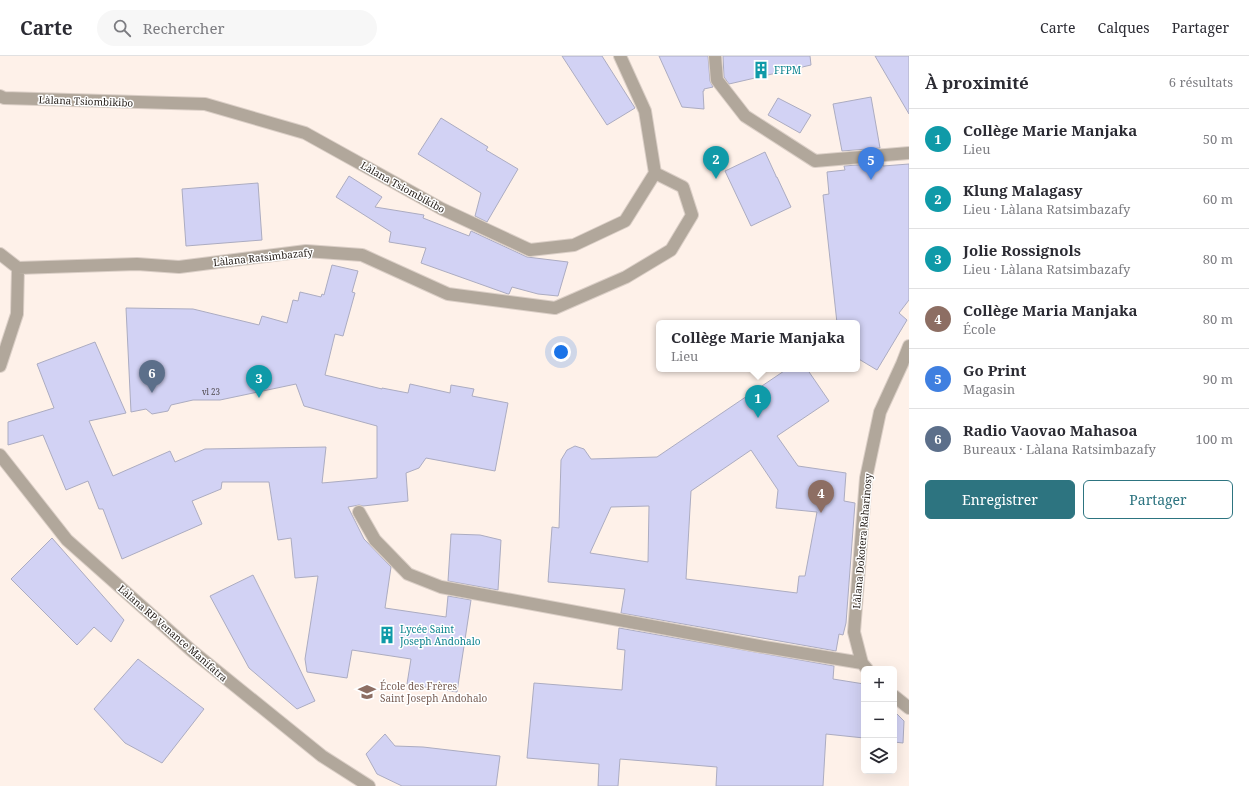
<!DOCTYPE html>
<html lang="fr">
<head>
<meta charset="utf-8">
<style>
  :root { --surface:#fff; --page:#f7f7f7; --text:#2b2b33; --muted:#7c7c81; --line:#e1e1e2; --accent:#2d7480 }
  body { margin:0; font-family:"Noto Serif",serif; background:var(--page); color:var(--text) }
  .controls { position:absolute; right:12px; bottom:12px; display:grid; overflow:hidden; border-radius:6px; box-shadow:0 4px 16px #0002 }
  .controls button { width:36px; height:36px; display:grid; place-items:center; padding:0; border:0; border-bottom:1px solid var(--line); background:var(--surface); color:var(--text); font:20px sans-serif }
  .you { position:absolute; left:561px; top:296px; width:14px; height:14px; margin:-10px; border:3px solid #fff; border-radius:50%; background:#1a73e8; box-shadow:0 0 0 6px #1a73e833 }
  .badge { display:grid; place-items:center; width:26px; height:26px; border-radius:50%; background:var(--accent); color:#fff; font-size:13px; font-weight:700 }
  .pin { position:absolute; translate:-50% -33px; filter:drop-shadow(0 1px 2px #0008) }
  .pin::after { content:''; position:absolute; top:21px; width:14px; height:12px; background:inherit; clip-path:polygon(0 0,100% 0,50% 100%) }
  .popup { position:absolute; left:656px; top:264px; width:204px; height:52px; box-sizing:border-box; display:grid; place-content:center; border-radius:6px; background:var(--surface); filter:drop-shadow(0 1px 3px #0005); font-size:13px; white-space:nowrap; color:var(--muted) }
  .popup b { font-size:15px; color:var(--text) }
  .popup::after { content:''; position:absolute; left:50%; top:100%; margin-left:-8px; border:8px solid transparent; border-top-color:var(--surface) }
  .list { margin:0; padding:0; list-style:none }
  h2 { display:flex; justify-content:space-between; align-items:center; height:52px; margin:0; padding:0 16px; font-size:17px }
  h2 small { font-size:13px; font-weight:400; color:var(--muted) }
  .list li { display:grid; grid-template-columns:26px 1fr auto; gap:12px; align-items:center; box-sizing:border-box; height:60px; padding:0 16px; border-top:1px solid var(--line) }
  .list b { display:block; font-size:15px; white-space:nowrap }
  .list p { margin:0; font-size:13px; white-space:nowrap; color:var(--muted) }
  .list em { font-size:13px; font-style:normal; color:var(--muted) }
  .actions { display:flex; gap:8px; padding:12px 16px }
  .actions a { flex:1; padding:9px 0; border:1px solid var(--accent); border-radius:6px; text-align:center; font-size:14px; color:var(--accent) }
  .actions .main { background:var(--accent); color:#fff }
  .icon { flex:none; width:22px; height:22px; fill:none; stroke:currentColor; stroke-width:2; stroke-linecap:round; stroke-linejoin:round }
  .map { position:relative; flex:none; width:909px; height:730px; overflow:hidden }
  header { display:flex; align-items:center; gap:24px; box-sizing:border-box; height:56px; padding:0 20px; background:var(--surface); border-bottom:1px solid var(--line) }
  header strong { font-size:19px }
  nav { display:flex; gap:22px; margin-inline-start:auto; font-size:14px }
  .search { width:280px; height:36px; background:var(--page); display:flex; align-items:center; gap:10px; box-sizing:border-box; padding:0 14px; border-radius:22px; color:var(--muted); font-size:15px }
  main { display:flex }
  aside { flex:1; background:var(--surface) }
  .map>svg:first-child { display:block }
  .building { fill:#d2d2f4; stroke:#acacc1; fill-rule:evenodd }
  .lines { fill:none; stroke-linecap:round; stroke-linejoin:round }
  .minor-casing { stroke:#dbcfc7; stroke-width:14 }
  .minor { stroke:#b1a79b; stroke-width:12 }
  .labels { text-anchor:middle; stroke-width:3; stroke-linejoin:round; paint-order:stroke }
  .number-label { font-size:8px; fill:#4f4a4e }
  .culture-label { font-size:10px; fill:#0d838f; stroke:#fff; text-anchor:start }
  .street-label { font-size:10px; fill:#231c17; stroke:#fff }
  .education-label { font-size:10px; fill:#785e54; stroke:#fff; text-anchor:start }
</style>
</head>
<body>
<header>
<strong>Carte</strong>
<div class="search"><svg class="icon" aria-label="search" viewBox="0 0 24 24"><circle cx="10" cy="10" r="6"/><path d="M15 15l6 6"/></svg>Rechercher</div>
<nav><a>Carte</a><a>Calques</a><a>Partager</a></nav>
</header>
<main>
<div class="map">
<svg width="909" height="730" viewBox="0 0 909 730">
  <rect width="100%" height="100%" fill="#fef1e9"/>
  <path class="building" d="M 562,0 L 602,0 L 635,52 L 607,69 Z
    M 659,0 L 708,0 L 710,25 L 713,31 L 704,33 L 704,35 L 703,35 L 704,53 L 682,51 Z
    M 723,0 L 810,0 L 811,9 L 729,28 L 724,21 Z
    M 875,0 L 909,0 L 909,58 Z
    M 871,41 L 880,92 L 842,95 L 833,48 Z
    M 778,42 L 811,59 L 800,77 L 768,59 Z
    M 441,62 L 488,91 L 486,94 L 518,113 L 487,166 L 475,160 L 481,137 L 418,98 Z
    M 765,96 L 776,120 L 776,121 L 777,121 L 791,151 L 751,170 L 725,115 Z
    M 883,107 L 883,110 L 909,108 L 909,244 L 899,257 L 907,264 L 877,314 L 857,302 L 857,267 L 837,267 L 823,139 L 829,138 L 827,116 L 845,114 L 844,110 Z
    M 349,120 L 382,141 L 375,151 L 424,159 L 423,162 L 469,180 L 471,175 L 527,201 L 568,206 L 558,240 L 538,238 L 512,231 L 509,238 L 508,238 L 421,207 L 426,192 L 389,186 L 391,176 L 336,141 Z
    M 258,127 L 262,184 L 186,190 L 182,133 Z
    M 332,209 L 358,215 L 352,236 L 355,237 L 343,280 L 335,278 L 325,319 L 382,333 L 382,332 L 408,337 L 410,328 L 450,337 L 451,329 L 474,333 L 472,340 L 508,347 L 495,415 L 426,402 L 419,412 L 406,417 L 408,445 L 363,450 L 359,449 L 348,451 L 364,483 L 391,511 L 385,552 L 446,561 L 448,540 L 471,544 L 457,636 L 407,628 L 411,603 L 352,594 L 347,622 L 307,616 L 305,603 L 318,520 L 295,522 L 291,482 L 278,484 L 269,426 L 222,426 L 221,433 L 192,445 L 202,468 L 122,503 L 103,453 L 99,453 L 88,425 L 66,434 L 43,379 L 8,389 L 8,366 L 54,352 L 37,308 L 95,286 L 126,357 L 89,365 L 113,420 L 170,395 L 175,406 L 205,393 L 326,391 L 322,427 L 377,422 L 377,370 L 304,350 L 296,328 L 220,344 L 193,344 L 171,349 L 168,355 L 152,358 L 146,353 L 131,356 L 126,252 L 193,253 L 259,269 L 262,260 L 287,267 L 293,244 L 298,245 L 300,236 L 321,241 L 322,238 L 324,239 Z
    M 787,313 L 807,313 L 829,345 L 777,380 L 798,410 L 846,417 L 844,445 L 855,447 L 846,567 L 843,579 L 839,578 L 836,595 L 621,557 L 625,533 L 548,526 L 552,471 L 559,472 L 561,404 L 567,394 L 575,390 L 584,393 L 591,403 L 657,401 ZM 751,394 L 778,434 L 776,452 L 817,456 L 805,520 L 799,520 L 797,537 L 686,523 L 691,435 ZM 649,450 L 648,506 L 590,497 L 611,451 Z
    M 451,478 L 480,479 L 501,484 L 498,534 L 448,525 Z
    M 52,482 L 124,564 L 111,586 L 94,571 L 77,589 L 11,523 Z
    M 253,519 L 292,597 L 315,645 L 297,653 L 249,612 L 210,540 Z
    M 619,572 L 834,610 L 833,623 L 864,628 L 864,682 L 826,678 L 823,730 L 716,730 L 717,711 L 620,703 L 618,730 L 598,730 L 599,708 L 527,702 L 534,627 L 622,634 L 625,594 L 617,593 Z
    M 138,603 L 204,653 L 162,707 L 125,687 L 94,653 Z
    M 894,655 L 904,665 L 903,687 L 894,686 Z
    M 385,678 L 395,690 L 423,691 L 500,700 L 496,730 L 402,730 L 377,718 L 366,698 Z"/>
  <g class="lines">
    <g class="minor-casing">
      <path id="minor" d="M 715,0 L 717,24 L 745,60 L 815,105 L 909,97
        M 0,40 L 4,42 L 205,48 L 305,77 L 442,153 L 530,194 L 574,189 L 625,165 L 655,117 L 645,55 L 620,0
        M 0,198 L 18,212
        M 18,212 L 137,208 L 179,211 L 306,195 L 362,199 L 448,238 L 555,252 L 626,221 L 671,194 L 692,159 L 683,131 L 655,117
        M 0,310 L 17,258 L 18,212
        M 0,399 L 67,484 L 192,595 L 322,700 L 369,730
        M 359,456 L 375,484 L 408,518 L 441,531 L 759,590 L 862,607
        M 867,613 L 862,607 L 854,576 L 866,422 L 880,356 L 902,308 L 909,290
        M 894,640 L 909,652"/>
    </g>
    <use href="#minor" class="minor"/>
  </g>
  <defs>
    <g id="building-bare" transform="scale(1.38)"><path d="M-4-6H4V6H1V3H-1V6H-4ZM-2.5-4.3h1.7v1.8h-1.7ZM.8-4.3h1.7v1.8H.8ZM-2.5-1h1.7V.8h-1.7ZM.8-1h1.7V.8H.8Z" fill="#0f9aa8" stroke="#fff" stroke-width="2.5" paint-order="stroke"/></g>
    <g id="school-bare" transform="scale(1.38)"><path d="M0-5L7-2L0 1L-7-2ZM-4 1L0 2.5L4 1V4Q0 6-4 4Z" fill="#8d6e63" stroke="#fff" stroke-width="2.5" paint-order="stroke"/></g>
  </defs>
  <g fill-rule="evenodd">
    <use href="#building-bare" x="761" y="14"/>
    <use href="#building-bare" x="387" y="579"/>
    <use href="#school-bare" x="367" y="636"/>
  </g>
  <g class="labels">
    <g class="number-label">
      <text x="211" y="339">vl 23</text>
    </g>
    <g class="culture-label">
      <text x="774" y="18">FFPM</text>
      <text x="400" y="577">Lycée Saint<tspan x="400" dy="12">Joseph Andohalo</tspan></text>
    </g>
    <g class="street-label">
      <text transform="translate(86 45) rotate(2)" y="4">Làlana Tsiombikibo</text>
      <text transform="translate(403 131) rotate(29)" y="4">Làlana Tsiombikibo</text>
      <text transform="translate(263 201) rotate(-6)" y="4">Làlana Ratsimbazafy</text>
      <text transform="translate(862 485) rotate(-85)" y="4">Làlana Dokotera Raharinosy</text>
      <text transform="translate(173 577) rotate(41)" y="4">Làlana RP Venance Manifatra</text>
    </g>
    <g class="education-label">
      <text x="380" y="634">École des Frères<tspan x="380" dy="12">Saint Joseph Andohalo</tspan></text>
    </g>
  </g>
</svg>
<div class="controls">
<button>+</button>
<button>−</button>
<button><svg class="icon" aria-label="layers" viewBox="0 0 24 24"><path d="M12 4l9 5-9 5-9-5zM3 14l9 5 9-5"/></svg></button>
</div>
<div class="you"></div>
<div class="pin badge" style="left:758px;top:362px;background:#0f9aa8">1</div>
<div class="popup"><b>Collège Marie Manjaka</b>Lieu</div>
<div class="pin badge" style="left:716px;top:123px;background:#0f9aa8">2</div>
<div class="pin badge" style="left:259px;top:342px;background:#0f9aa8">3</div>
<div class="pin badge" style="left:821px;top:457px;background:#8d6e63">4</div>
<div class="pin badge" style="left:871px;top:124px;background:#3f7fe0">5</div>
<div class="pin badge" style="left:152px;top:337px;background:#5c6f8a">6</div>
</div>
<aside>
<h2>À proximité<small>6 résultats</small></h2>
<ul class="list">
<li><span class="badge" style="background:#0f9aa8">1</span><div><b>Collège Marie Manjaka</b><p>Lieu</p></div><em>50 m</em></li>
<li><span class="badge" style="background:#0f9aa8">2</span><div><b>Klung Malagasy</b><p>Lieu · Làlana Ratsimbazafy</p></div><em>60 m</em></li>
<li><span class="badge" style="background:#0f9aa8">3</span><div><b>Jolie Rossignols</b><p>Lieu · Làlana Ratsimbazafy</p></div><em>80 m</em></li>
<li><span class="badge" style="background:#8d6e63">4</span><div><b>Collège Maria Manjaka</b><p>École</p></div><em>80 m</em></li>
<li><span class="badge" style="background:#3f7fe0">5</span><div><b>Go Print</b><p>Magasin</p></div><em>90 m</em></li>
<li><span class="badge" style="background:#5c6f8a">6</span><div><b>Radio Vaovao Mahasoa</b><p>Bureaux · Làlana Ratsimbazafy</p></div><em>100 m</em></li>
</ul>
<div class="actions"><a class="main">Enregistrer</a><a>Partager</a></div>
</aside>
</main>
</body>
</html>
